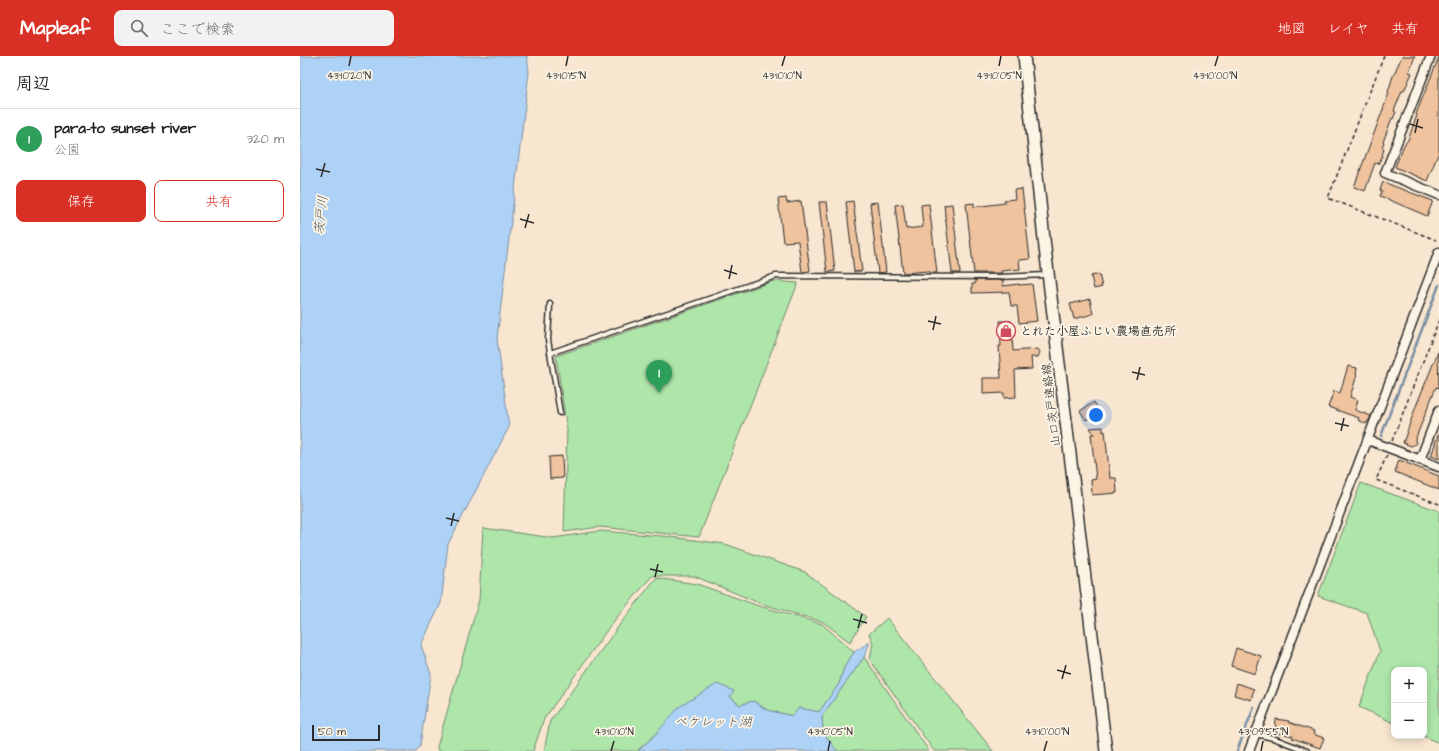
<!DOCTYPE html>
<html lang="ja">
<head>
<meta charset="utf-8">
<style>
  :root { --surface:#fff; --page:#f2f2f2; --text:#222; --muted:#767676; --line:#e0e0e0; --accent:#d93025 }
  body { margin:0; font-family:"Architects Daughter","Klee One",sans-serif; background:var(--page); color:var(--text) }
  .controls { position:absolute; right:12px; bottom:12px; display:grid; overflow:hidden; border-radius:8px; box-shadow:0 2px 10px #0003 }
  .controls button { width:36px; height:36px; display:grid; place-items:center; padding:0; border:0; border-bottom:1px solid var(--line); background:var(--surface); color:var(--text); font:20px sans-serif }
  .scale { position:absolute; left:12px; bottom:10px; width:68px; box-sizing:border-box; padding-left:4px; border:2px solid #2b2b2b; border-top:0; font-size:11px; line-height:14px; white-space:nowrap; color:#2b2b2b; -webkit-text-stroke:3px #fcf5e5; paint-order:stroke }
  .you { position:absolute; left:796px; top:359px; width:14px; height:14px; margin:-10px; border:3px solid #fff; border-radius:50%; background:#1a73e8; box-shadow:0 0 0 6px #1a73e833 }
  .badge { display:grid; place-items:center; width:26px; height:26px; border-radius:50%; background:var(--accent); color:#fff; font-size:13px; font-weight:700 }
  .pin { position:absolute; translate:-50% -33px; filter:drop-shadow(0 1px 2px #0008) }
  .pin::after { content:''; position:absolute; top:21px; width:14px; height:12px; background:inherit; clip-path:polygon(0 0,100% 0,50% 100%) }
  .list { margin:0; padding:0; list-style:none }
  h2 { display:flex; justify-content:space-between; align-items:center; height:52px; margin:0; padding:0 16px; font-size:17px }
  h2 small { font-size:13px; font-weight:400; color:var(--muted) }
  .list li { display:grid; grid-template-columns:26px 1fr auto; gap:12px; align-items:center; box-sizing:border-box; height:60px; padding:0 16px; border-top:1px solid var(--line) }
  .list b { display:block; font-size:15px; white-space:nowrap }
  .list p { margin:0; font-size:13px; white-space:nowrap; color:var(--muted) }
  .list em { font-size:13px; font-style:normal; color:var(--muted) }
  .actions { display:flex; gap:8px; padding:12px 16px }
  .actions a { flex:1; padding:9px 0; border:1px solid var(--accent); border-radius:8px; text-align:center; font-size:14px; color:var(--accent) }
  .actions .main { background:var(--accent); color:#fff }
  .icon { flex:none; width:22px; height:22px; fill:none; stroke:currentColor; stroke-width:2; stroke-linecap:round; stroke-linejoin:round }
  .map { position:relative; flex:none; width:1139px; height:695px; overflow:hidden }
  header { display:flex; align-items:center; gap:24px; box-sizing:border-box; height:56px; padding:0 20px; background:var(--accent); color:#fff }
  header strong { font-size:19px }
  nav { display:flex; gap:22px; margin-inline-start:auto; font-size:14px }
  .search { width:280px; height:36px; background:var(--page); display:flex; align-items:center; gap:10px; box-sizing:border-box; padding:0 14px; border-radius:8px; color:var(--muted); font-size:15px }
  main { display:flex }
  aside { flex:1; background:var(--surface) }
  .map>svg:first-child { display:block }
  .green { fill:#aee6aa; stroke:#6c886a }
  .water { fill:#aed2f6; stroke:#7a8fa5 }
  .lines { fill:none; stroke-linecap:round; stroke-linejoin:round }
  .stream { stroke:#7a8fa5; stroke-width:2.5 }
  .building { fill:#efc39e; stroke:#2b2b2b }
  .lane-casing { stroke:#2b2b2b; stroke-width:7 }
  .street-casing { stroke:#2b2b2b; stroke-width:11 }
  .secondary-casing { stroke:#2b2b2b; stroke-width:14 }
  .path { stroke:#2b2b2b; stroke-width:1.5; stroke-dasharray:4 3; stroke-linecap:butt }
  .lane { stroke:#fcf5e5; stroke-width:4 }
  .street { stroke:#fcf5e5; stroke-width:8 }
  .secondary { stroke:#fcf5e5; stroke-width:11 }
  .ticks { fill:none; stroke:#2b2b2b; stroke-width:1.5 }
  .labels { text-anchor:middle; stroke-width:3.5; stroke-linejoin:round; paint-order:stroke }
  .poi-label { font-size:12px; font-weight:bold; fill:#2b2b2b; stroke:#fcf5e5; text-anchor:start }
  .street-label { font-size:12px; fill:#2b2b2b; stroke:#fcf5e5 }
  .water-label { font-size:13px; font-style:italic; fill:#4c555e; stroke:#fcf5e5 }
  .ticks-label { font-size:10px; text-anchor:middle; fill:#2b2b2b; stroke:#fcf5e5; stroke-width:3.5; stroke-linejoin:round; paint-order:stroke }
</style>
</head>
<body>
<header>
<strong>Mapleaf</strong>
<div class="search"><svg class="icon" aria-label="search" viewBox="0 0 24 24"><circle cx="10" cy="10" r="6"/><path d="M15 15l6 6"/></svg>ここで検索</div>
<nav><a>地図</a><a>レイヤ</a><a>共有</a></nav>
</header>
<main>
<aside>
<h2>周辺<small></small></h2>
<ul class="list">
<li><span class="badge" style="background:#2e9e5b">1</span><div><b>para-to sunset river</b><p>公園</p></div><em>320 m</em></li>
</ul>
<div class="actions"><a class="main">保存</a><a>共有</a></div>
</aside>
<div class="map">
<svg width="1139" height="695" viewBox="0 0 1139 695">
  <rect width="100%" height="100%" fill="#f8e6d0"/>
  <filter id="ink" filterUnits="userSpaceOnUse"><feTurbulence type="fractalNoise" baseFrequency=".025" numOctaves="2"/><feDisplacementMap in="SourceGraphic" scale="8" xChannelSelector="R" yChannelSelector="G"/><feConvolveMatrix kernelMatrix="1 2 1 2 8 2 1 2 1" color-interpolation-filters="sRGB"/></filter>
  <g filter="url(#ink)">
    <path class="green" d="M 474,225 L 498,227 L 399,481 L 300,471 L 264,476 L 267,374 L 256,300 Z
      M 1061,427 L 1139,455 L 1139,687 L 1123,680 L 1124,680 L 1124,614 L 1094,614 L 1094,667 L 1059,651 L 1080,595 L 1067,557 L 1018,540 Z
      M 183,472 L 253,482 L 300,475 L 362,480 L 425,488 L 505,516 L 566,561 L 550,586 L 523,566 L 462,548 L 394,520 L 352,520 L 312,567 L 244,663 L 233,695 L 138,695 L 137,691 L 179,544 Z
      M 356,522 L 397,528 L 459,550 L 522,568 L 554,596 L 544,612 L 539,628 L 519,656 L 499,652 L 493,660 L 467,654 L 453,645 L 440,649 L 430,641 L 433,635 L 355,679 L 339,693 L 339,695 L 244,695 L 250,665 L 321,567 Z
      M 587,562 L 693,695 L 634,695 L 570,604 L 573,587 L 569,578 Z
      M 564,601 L 629,695 L 537,695 L 523,676 L 522,660 Z"/>
    <path class="water" d="M 0,0 L 227,0 L 229,16 L 197,282 L 209,371 L 148,488 L 141,547 L 121,589 L 131,618 L 120,689 L 116,695 L 0,695 Z
      M 570,586 L 564,601 L 522,660 L 523,676 L 537,695 L 339,695 L 339,694 L 355,679 L 379,651 L 417,628 L 434,635 L 430,641 L 440,649 L 453,645 L 467,654 L 492,660 L 499,652 L 519,656 L 539,628 L 544,612 L 554,596 Z"/>
    <g class="lines">
      <path class="stream" d="M 1081,380 L 1139,229
        M 937,695 L 954,651"/>
    </g>
    <path class="building" d="M 1102,0 L 1115,0 L 1109,16 L 1112,17 L 1104,35 L 1102,35 L 1094,55 L 1096,56 L 1093,63 L 1092,62 L 1083,86 L 1084,86 L 1082,91 L 1084,92 L 1082,101 L 1078,108 L 1075,107 L 1065,135 L 1054,131 L 1089,37 L 1088,36 L 1093,20 Z
      M 1139,1 L 1139,96 L 1127,125 L 1095,111 L 1104,89 L 1108,84 L 1117,59 L 1116,58 Z
      M 1083,126 L 1133,145 L 1127,160 L 1080,140 L 1082,135 L 1080,134 Z
      M 722,133 L 730,203 L 719,204 L 720,213 L 701,215 L 702,217 L 674,217 L 666,148 L 674,147 L 674,151 L 705,147 L 704,144 L 715,143 L 714,134 Z
      M 486,142 L 487,147 L 501,145 L 510,215 L 502,216 L 498,185 L 483,186 L 478,143 Z
      M 553,145 L 562,215 L 554,216 L 546,146 Z
      M 519,146 L 527,146 L 535,215 L 527,216 Z
      M 578,146 L 586,216 L 578,217 L 570,147 Z
      M 603,148 L 606,173 L 623,171 L 621,149 L 629,148 L 637,217 L 629,217 L 628,215 L 603,217 L 595,149 Z
      M 652,148 L 660,217 L 652,217 L 644,149 Z
      M 799,218 L 802,231 L 794,233 L 791,220 Z
      M 675,224 L 703,224 L 703,230 L 719,228 L 719,229 L 732,228 L 737,265 L 719,267 L 717,250 L 711,250 L 709,236 L 672,237 L 672,228 L 675,228 Z
      M 790,243 L 793,258 L 774,263 L 770,248 Z
      M 700,265 L 711,265 L 713,295 L 738,293 L 740,296 L 738,301 L 731,301 L 732,313 L 715,314 L 716,341 L 704,342 L 704,337 L 683,338 L 683,322 L 701,322 L 699,290 L 701,290 Z
      M 1138,296 L 1139,332 L 1136,331 L 1115,384 L 1116,388 L 1111,390 L 1103,387 L 1116,350 Z
      M 1048,310 L 1057,312 L 1056,318 L 1057,319 L 1050,341 L 1058,344 L 1055,354 L 1071,360 L 1068,366 L 1067,366 L 1066,368 L 1058,364 L 1059,362 L 1028,351 L 1034,335 L 1040,337 Z
      M 794,346 L 800,356 L 786,364 L 780,355 Z
      M 803,371 L 803,376 L 805,375 L 810,422 L 816,422 L 817,437 L 792,439 L 791,424 L 796,423 L 791,378 L 794,378 L 790,372 Z
      M 1138,379 L 1139,379 L 1139,403 L 1131,400 Z
      M 262,400 L 263,422 L 250,423 L 249,401 Z
      M 1099,404 L 1139,420 L 1139,434 L 1095,416 Z
      M 936,592 L 961,600 L 955,618 L 931,610 Z
      M 937,627 L 954,633 L 951,644 L 934,639 Z
      M 976,663 L 989,665 L 988,666 L 1014,675 L 1013,678 L 1024,682 L 1020,692 L 992,682 L 993,680 L 977,677 L 978,675 L 975,675 Z"/>
    <g class="lines">
      <g class="lane-casing">
        <path id="lane" d="M 250,248 L 248,284 L 260,357
          M 250,297 L 476,220 L 698,221 L 746,219
          M 956,678 L 973,682 L 1007,695"/>
      </g>
      <g class="street-casing">
        <path id="street" d="M 1131,0 L 1085,117 L 1139,139
          M 1068,384 L 1139,411
          M 1120,404 L 1139,354
          M 949,695 L 1139,196"/>
      </g>
      <g class="secondary-casing">
        <path id="secondary" d="M 724,0 L 745,192 L 806,695"/>
      </g>
      <path class="path" d="M 1084,0 L 1028,142 L 1136,184
        M 1092,385 L 1139,264
        M 1087,399 L 1076,424 L 1139,448"/>
      <use href="#lane" class="lane"/>
      <use href="#street" class="street"/>
      <use href="#secondary" class="secondary"/>
    </g>
  </g>
  <path class="ticks" d="M 49,10 L 51,0M 266,10 L 268,0M 482,10 L 485,0M 699,10 L 701,0M 915,10 L 918,0M 1110,68 L 1123,72M 1115,77 L 1118,63M 16,113 L 30,116M 21,121 L 25,107M 220,163 L 234,167M 225,172 L 229,158M 424,214 L 437,218M 429,223 L 432,209M 628,265 L 641,268M 633,274 L 636,260M 832,316 L 845,319M 837,324 L 840,311M 1035,367 L 1049,370M 1041,375 L 1044,362M 146,462 L 159,465M 151,470 L 154,457M 350,513 L 363,516M 355,521 L 358,508M 553,563 L 567,567M 558,572 L 562,558M 757,614 L 771,618M 762,623 L 766,609M 311,695 L 314,685M 528,695 L 530,685M 744,695 L 747,685M 961,695 L 963,685"/>
  <defs>
    <g id="shop-ring" transform="scale(1)"><circle r="9.5" fill="#fcf5e5" stroke="#d1495b" stroke-width="1.5"/><path d="M-5-2.5h2.3a2.7 3.5 0 0 1 5.4 0H5L5.5 6h-11ZM-1.5-2.5h3a1.5 2.3 0 0 0-3 0Z" fill="#d1495b"/></g>
  </defs>
  <g fill-rule="evenodd">
    <use href="#shop-ring" x="706" y="275"/>
  </g>
  <g class="labels">
    <g class="poi-label">
      <text x="720" y="279">とれた小屋ふじい農場直売所</text>
    </g>
    <g class="street-label">
      <text transform="translate(751 349) rotate(-97)" y="4">山口茨戸連絡線</text>
    </g>
    <g class="water-label">
      <text transform="translate(20 159) rotate(-84)" y="5">茨戸川</text>
      <text x="413" y="670">ペケレット湖</text>
    </g>
  </g>
  <g class="ticks-label">
    <text x="49" y="23">43°10'20"N</text>
    <text x="266" y="23">43°10'15"N</text>
    <text x="482" y="23">43°10'10"N</text>
    <text x="699" y="23">43°10'05"N</text>
    <text x="915" y="23">43°10'00"N</text>
    <text x="314" y="679">43°10'10"N</text>
    <text x="530" y="679">43°10'05"N</text>
    <text x="747" y="679">43°10'00"N</text>
    <text x="963" y="679">43°09'55"N</text>
  </g>
</svg>
<div class="controls">
<button>+</button>
<button>−</button>
</div>
<div class="scale">50 m</div>
<div class="you"></div>
<div class="pin badge" style="left:359px;top:337px;background:#2e9e5b">1</div>
</div>
</main>
</body>
</html>
